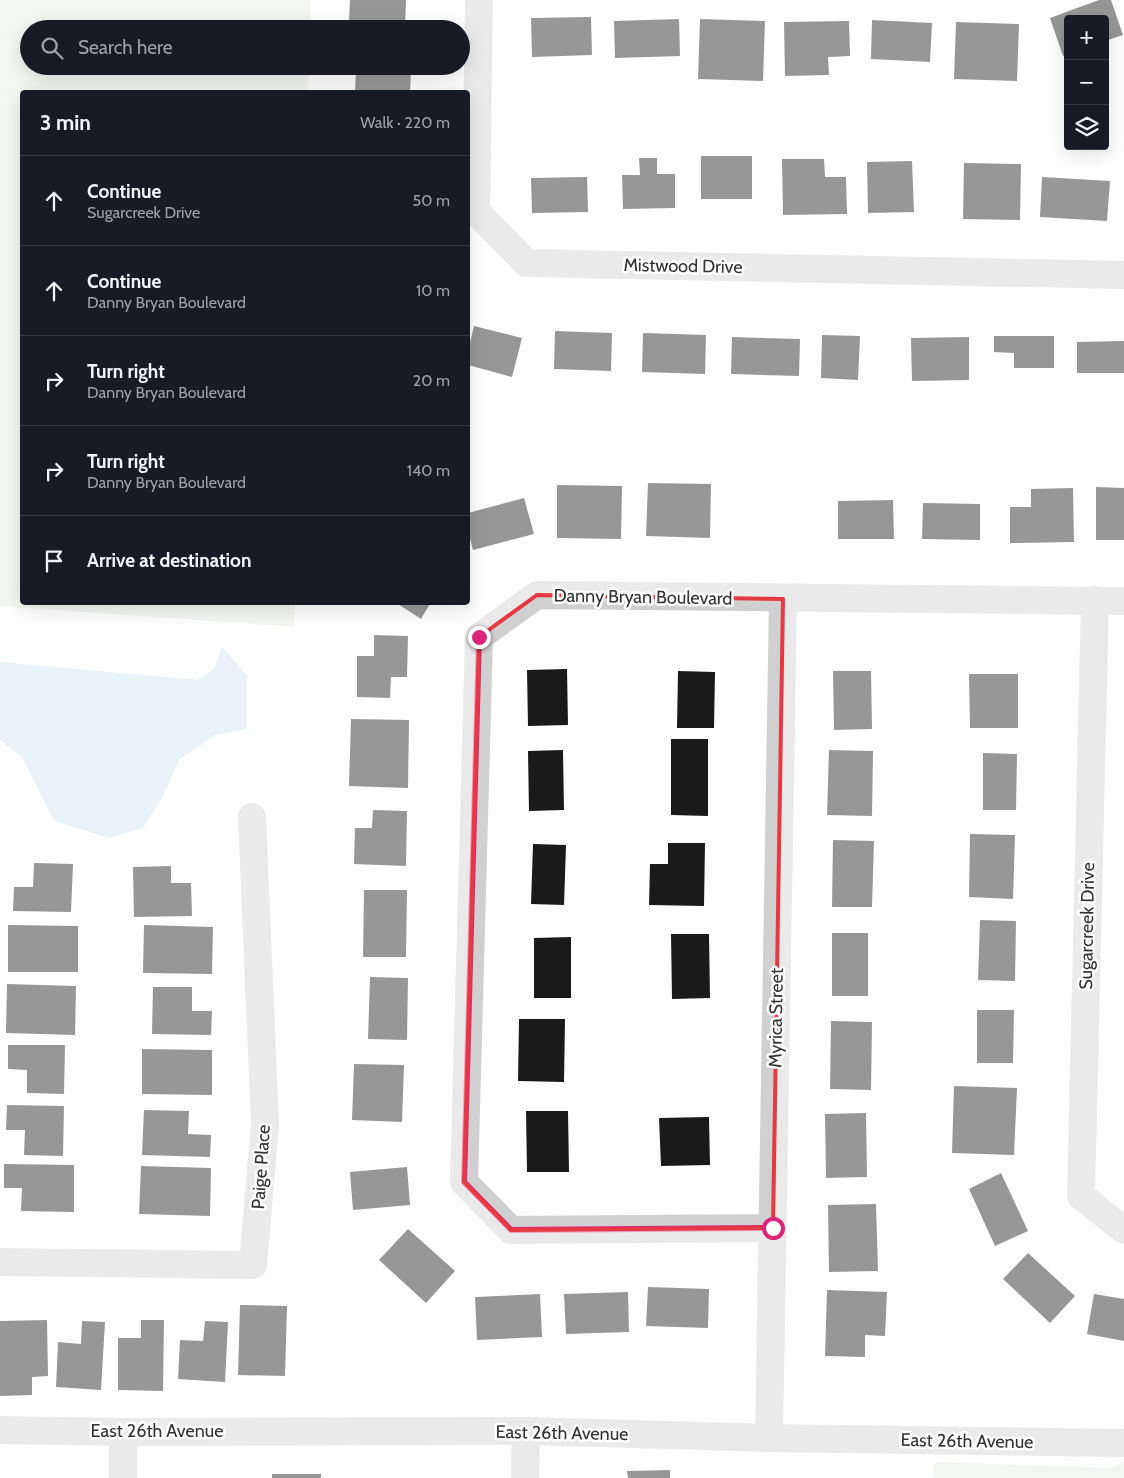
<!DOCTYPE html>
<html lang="en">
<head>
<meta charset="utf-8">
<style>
  :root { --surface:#171b24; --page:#20242c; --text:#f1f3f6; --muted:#9ea1a6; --line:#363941 }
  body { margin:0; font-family:Cabin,sans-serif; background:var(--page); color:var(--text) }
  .controls { position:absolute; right:15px; top:15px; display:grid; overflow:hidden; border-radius:5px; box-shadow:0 5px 20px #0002 }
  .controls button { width:45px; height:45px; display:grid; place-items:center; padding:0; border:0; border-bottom:1px solid var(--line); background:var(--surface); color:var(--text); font:25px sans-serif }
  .stop { position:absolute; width:15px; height:15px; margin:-11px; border:4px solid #db2777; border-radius:50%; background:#fff }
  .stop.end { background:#db2777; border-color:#fff; box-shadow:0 1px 5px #0008 }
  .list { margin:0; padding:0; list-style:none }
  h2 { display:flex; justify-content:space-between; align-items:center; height:65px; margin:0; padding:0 20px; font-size:21px }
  h2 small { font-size:16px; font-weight:400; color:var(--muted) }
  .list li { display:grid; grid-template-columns:32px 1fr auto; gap:15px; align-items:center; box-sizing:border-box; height:90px; padding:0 20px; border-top:1px solid var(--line) }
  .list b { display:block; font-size:19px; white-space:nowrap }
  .list p { margin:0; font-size:16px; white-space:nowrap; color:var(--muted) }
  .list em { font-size:16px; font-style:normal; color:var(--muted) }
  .icon { flex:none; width:28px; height:28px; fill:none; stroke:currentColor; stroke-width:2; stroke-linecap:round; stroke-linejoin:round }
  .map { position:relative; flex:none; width:1124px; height:1478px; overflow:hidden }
  .search { position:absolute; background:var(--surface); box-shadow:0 5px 20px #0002; left:20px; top:20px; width:450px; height:55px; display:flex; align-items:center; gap:12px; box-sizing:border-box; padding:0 18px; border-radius:28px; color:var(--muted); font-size:19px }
  .panel { position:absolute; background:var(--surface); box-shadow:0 5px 20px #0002; left:20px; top:90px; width:450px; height:515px; border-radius:5px }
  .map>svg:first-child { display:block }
  .green { fill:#e6ecdf }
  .water { fill:#cfe2ee }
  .building { fill:#1a1a1a }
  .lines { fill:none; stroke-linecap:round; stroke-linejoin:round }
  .minor { stroke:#d0d0d0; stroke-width:28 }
  .route { stroke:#db2777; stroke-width:6 }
  .marked { fill:none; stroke:#e63946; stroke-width:4; stroke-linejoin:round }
  .labels { text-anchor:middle; stroke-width:5; stroke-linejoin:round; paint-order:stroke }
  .street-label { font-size:18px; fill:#333; stroke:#fff }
</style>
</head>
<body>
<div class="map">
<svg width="1124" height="1478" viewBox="0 0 1124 1478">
  <rect width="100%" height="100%" fill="#fff"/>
  <path class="green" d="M 0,0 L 311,0 L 310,29 L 29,29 L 29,66 L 309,66 L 308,92 L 22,92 L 22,602 L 295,603 L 295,627 L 0,606 Z
    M 942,1462 L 1111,1468 L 1124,1462 L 1124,1478 L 934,1478 L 933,1463 Z"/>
  <path class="water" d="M 222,646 L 247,676 L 247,729 L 215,735 L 179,760 L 162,798 L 143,828 L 109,838 L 54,821 L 22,757 L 0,740 L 0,662 L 198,680 L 214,669 Z"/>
  <path class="building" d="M 350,0 L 406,0 L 405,29 L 368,29 L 368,22 L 349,21 Z
    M 1099,0 L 1111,0 L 1123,35 L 1105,41 L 1105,19 L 1068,19 L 1068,54 L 1063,56 L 1050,18 Z
    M 591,17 L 592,55 L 532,57 L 531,18 Z
    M 679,19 L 680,56 L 615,58 L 614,21 Z
    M 700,19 L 765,21 L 763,81 L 698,79 Z
    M 872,20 L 932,23 L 930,62 L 871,59 Z
    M 849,21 L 850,56 L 828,57 L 829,75 L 785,76 L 784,22 Z
    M 956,22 L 1019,24 L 1017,81 L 954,79 Z
    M 356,70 L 411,71 L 410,92 L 355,92 Z
    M 701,156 L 752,156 L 752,199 L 701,199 Z
    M 639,158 L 657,158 L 657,174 L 675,174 L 675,208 L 623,209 L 622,175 L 640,175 Z
    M 782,159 L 824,159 L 825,177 L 846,177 L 847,214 L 783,215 Z
    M 912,161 L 914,212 L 868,213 L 867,162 Z
    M 964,163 L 1021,164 L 1020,220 L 963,219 Z
    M 587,177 L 588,212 L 532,213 L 531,178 Z
    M 1042,177 L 1110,181 L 1107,221 L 1040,217 Z
    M 474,326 L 522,338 L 512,377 L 468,365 L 468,351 Z
    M 555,331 L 612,333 L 611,371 L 554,369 Z
    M 643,333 L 706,335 L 705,374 L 642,372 Z
    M 822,335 L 860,336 L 858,380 L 821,378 Z
    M 994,336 L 1054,336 L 1054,368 L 1014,368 L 1014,353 L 994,352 Z
    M 732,337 L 800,339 L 799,376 L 731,374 Z
    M 969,337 L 969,380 L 912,381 L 911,338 Z
    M 1124,341 L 1124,373 L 1077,373 L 1077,342 Z
    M 648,483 L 711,484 L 710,538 L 646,536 Z
    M 557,485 L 622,486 L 621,539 L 557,538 Z
    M 1096,487 L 1124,488 L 1124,540 L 1096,540 Z
    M 1073,488 L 1074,542 L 1010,543 L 1010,507 L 1031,507 L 1031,489 Z
    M 524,498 L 534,534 L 473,550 L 468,531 L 468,513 Z
    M 893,500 L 894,539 L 838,539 L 838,501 Z
    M 923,503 L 980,504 L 980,540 L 922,539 Z
    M 395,602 L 431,602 L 421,619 Z
    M 374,635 L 408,636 L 407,677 L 391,677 L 390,698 L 357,697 L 357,656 L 374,656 Z
    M 567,669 L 568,725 L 528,726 L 527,670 Z
    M 678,671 L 715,672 L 714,728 L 677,728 Z
    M 833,671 L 871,671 L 872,729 L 834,730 Z
    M 969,674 L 1018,674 L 1018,728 L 970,728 Z
    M 351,719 L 409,720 L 408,788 L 349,786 Z
    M 671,739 L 708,739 L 708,816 L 671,815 Z
    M 563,750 L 564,810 L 529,811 L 528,751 Z
    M 829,750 L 873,751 L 872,816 L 827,815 Z
    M 983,753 L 1017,754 L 1016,810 L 983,810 Z
    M 373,810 L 407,811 L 406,866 L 354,864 L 355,828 L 372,828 Z
    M 970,834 L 1015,835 L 1013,899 L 969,897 Z
    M 833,840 L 874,841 L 872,907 L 832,907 Z
    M 668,843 L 705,843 L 704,906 L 649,905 L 650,864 L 668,864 Z
    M 533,844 L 566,845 L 564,905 L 531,904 Z
    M 34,863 L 73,864 L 71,912 L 13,911 L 14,887 L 33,887 Z
    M 171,866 L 171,883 L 191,883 L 192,916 L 134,917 L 133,867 Z
    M 364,890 L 407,890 L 406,957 L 363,957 Z
    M 980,920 L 1016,921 L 1015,981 L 978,980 Z
    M 8,925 L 78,926 L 78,972 L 8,972 Z
    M 144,925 L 213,927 L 212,974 L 143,973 Z
    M 832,933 L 868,933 L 868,996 L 832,996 Z
    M 671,934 L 709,934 L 710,998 L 672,999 Z
    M 571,937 L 571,998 L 534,998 L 534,938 Z
    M 370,977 L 408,978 L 407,1040 L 368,1039 Z
    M 7,984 L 76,986 L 75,1035 L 6,1033 Z
    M 153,987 L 192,987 L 192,1011 L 212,1011 L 211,1035 L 152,1034 Z
    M 977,1010 L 1014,1010 L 1013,1063 L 977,1063 Z
    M 519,1019 L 565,1019 L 564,1082 L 518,1081 Z
    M 831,1021 L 872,1022 L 871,1090 L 830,1089 Z
    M 8,1045 L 65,1045 L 64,1094 L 27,1093 L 27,1070 L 8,1069 Z
    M 142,1049 L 212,1050 L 212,1095 L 142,1094 Z
    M 354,1064 L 404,1065 L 402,1122 L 352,1120 Z
    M 954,1086 L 1017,1088 L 1014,1155 L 952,1153 Z
    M 7,1105 L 64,1106 L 63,1156 L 24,1155 L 25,1130 L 6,1130 Z
    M 144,1110 L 189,1111 L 188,1134 L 211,1135 L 210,1157 L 142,1155 Z
    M 526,1111 L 568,1111 L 569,1172 L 527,1172 Z
    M 866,1113 L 867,1177 L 826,1178 L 825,1114 Z
    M 709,1117 L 710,1165 L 661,1166 L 659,1118 Z
    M 4,1164 L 74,1165 L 74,1212 L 21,1211 L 22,1188 L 4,1188 Z
    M 141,1166 L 211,1168 L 210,1216 L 139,1214 Z
    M 407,1167 L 410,1205 L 353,1210 L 350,1172 Z
    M 1001,1173 L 1028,1231 L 995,1246 L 969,1189 Z
    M 876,1204 L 878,1271 L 829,1272 L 828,1205 Z
    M 408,1229 L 455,1271 L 426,1303 L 379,1260 Z
    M 1028,1253 L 1075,1296 L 1050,1323 L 1003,1279 Z
    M 648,1287 L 709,1289 L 708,1328 L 646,1326 Z
    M 827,1290 L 887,1292 L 885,1336 L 865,1335 L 865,1357 L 825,1356 Z
    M 628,1292 L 629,1332 L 566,1334 L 564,1294 Z
    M 540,1294 L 542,1337 L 477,1340 L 475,1297 Z
    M 1094,1294 L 1124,1299 L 1124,1341 L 1087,1334 Z
    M 240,1305 L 287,1306 L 285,1376 L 238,1375 Z
    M 47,1320 L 48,1376 L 32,1377 L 32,1395 L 0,1396 L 0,1321 Z
    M 141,1320 L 164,1320 L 163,1391 L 118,1390 L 118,1338 L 141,1338 Z
    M 82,1321 L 105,1322 L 101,1390 L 56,1387 L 58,1342 L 81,1344 Z
    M 205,1321 L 228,1322 L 225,1382 L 178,1379 L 180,1340 L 203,1341 Z
    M 670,1470 L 670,1478 L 628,1478 L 627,1471 Z
    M 272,1474 L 321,1474 L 321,1478 L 272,1478 Z"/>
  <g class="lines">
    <path class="minor" d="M 479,0 L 476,211 L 526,263 L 1124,275
      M 1095,600 L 1081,1196 L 1124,1230
      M 773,1228 L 511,1230 L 464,1182 L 479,637 L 537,595 L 1124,601
      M 0,1262 L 253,1265 L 265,1124 L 252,817
      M 0,1430 L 123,1432 L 526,1431 L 769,1438 L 1124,1443
      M 123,1432 L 123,1478
      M 769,1438 L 783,599
      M 525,1478 L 526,1431"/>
  </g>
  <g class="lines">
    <path class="route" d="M 479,637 L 464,1182 L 511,1230 L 773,1228"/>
  </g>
  <path d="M0 0H1124V1478H0ZM 537,595 L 783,599 L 773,1228 L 511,1230 L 464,1182 L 479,637 Z" fill="#fff" fill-opacity=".55" fill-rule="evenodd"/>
  <path class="marked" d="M 537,595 L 783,599 L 773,1228 L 511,1230 L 464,1182 L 479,637 Z"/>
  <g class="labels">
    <g class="street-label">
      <text transform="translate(683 266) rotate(1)" y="6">Mistwood Drive</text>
      <text transform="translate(643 597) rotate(1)" y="6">Danny Bryan Boulevard</text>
      <text transform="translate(1087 926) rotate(-89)" y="6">Sugarcreek Drive</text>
      <text transform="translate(776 1018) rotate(-89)" y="6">Myrica Street</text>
      <text transform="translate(261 1167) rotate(-86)" y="6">Paige Place</text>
      <text x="157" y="1437">East 26th Avenue</text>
      <text transform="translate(562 1433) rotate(1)" y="6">East 26th Avenue</text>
      <text transform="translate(967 1441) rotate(1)" y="6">East 26th Avenue</text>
    </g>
  </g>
</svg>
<div class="controls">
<button>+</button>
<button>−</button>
<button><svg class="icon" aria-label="layers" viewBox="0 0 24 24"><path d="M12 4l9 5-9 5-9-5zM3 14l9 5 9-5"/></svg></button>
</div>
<div class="stop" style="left:773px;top:1228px"></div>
<div class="stop end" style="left:479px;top:637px"></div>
<div class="search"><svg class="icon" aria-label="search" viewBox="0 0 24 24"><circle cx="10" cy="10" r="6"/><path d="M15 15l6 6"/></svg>Search here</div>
<section class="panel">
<h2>3 min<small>Walk · 220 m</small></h2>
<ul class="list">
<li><svg class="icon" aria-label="ahead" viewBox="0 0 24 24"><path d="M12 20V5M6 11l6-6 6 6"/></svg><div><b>Continue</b><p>Sugarcreek Drive</p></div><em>50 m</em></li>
<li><svg class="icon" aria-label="ahead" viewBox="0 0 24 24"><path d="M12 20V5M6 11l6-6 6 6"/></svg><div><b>Continue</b><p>Danny Bryan Boulevard</p></div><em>10 m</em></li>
<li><svg class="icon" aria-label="right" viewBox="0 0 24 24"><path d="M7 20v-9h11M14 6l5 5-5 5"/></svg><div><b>Turn right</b><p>Danny Bryan Boulevard</p></div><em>20 m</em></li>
<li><svg class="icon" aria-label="right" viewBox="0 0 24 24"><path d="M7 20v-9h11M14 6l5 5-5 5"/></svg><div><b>Turn right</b><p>Danny Bryan Boulevard</p></div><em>140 m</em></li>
<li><svg class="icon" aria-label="arrive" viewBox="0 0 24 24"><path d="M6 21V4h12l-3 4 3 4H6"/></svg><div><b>Arrive at destination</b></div></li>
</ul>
</section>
</div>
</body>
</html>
